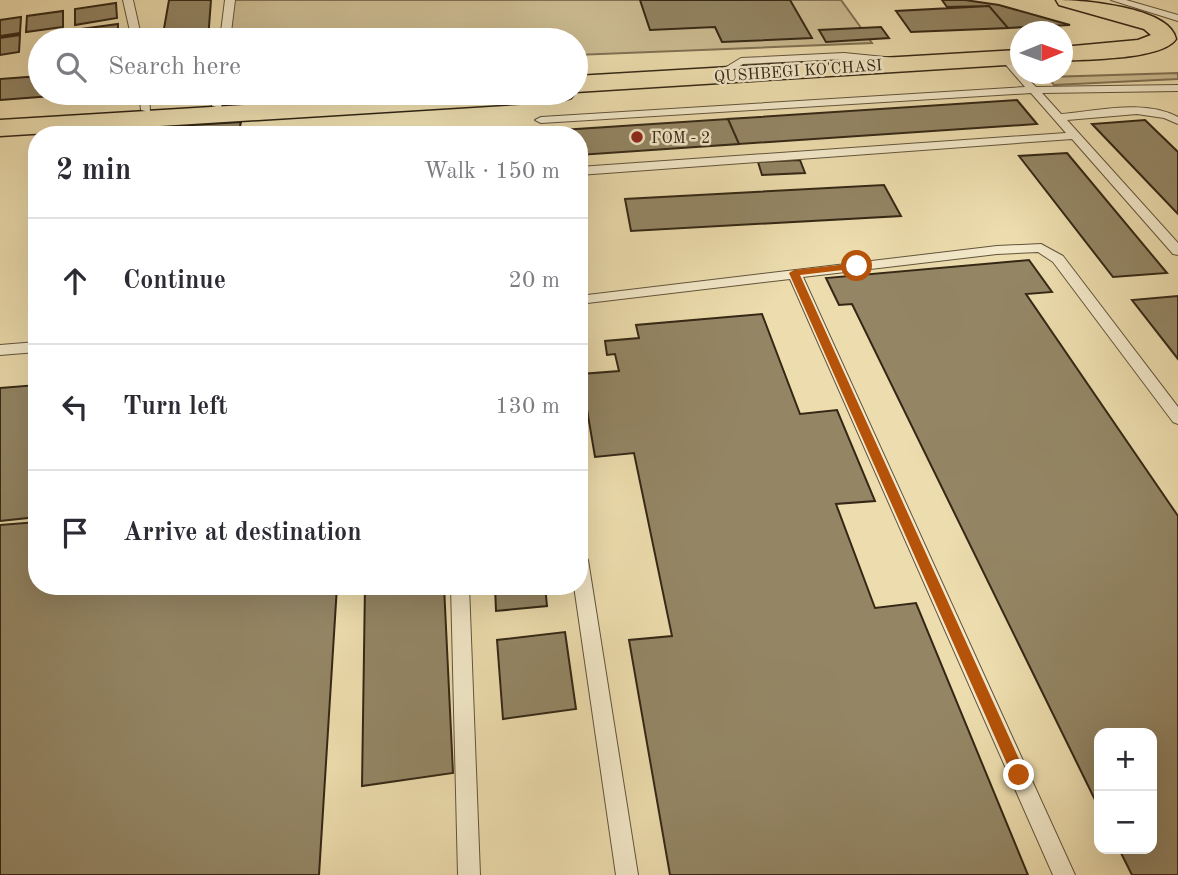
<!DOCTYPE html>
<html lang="en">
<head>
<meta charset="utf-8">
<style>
  :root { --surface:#fff; --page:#f2f2f3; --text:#2b2b33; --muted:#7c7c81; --line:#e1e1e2 }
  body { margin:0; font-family:"Old Standard TT",serif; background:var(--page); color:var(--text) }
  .controls { position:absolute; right:21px; bottom:21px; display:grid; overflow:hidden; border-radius:14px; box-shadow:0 7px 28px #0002 }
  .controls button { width:63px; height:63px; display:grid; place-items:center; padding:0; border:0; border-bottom:2px solid var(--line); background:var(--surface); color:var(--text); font:35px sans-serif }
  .compass { position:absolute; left:1010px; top:21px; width:63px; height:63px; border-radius:50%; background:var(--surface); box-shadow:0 7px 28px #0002; rotate:89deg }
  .stop { position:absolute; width:21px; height:21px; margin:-16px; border:5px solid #b45309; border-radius:50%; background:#fff }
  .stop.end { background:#b45309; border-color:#fff; box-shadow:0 2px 7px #0008 }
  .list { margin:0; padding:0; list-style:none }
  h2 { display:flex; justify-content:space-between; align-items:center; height:91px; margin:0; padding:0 28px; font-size:30px }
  h2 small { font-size:23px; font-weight:400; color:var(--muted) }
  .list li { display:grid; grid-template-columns:46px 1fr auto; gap:21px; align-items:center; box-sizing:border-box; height:126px; padding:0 28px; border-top:2px solid var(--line) }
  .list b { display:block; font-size:26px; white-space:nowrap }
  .list em { font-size:23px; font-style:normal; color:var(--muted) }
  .icon { flex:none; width:38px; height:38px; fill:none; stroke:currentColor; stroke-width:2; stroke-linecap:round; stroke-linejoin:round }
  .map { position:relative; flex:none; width:1178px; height:875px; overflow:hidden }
  .search { position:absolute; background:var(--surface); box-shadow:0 7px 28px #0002; left:28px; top:28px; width:560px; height:77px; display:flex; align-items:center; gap:18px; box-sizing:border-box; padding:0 24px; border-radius:38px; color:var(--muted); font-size:26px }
  .panel { position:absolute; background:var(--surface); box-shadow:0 7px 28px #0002; left:28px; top:126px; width:560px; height:469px; border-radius:28px }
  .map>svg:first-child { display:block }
  .green { fill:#cebe94; stroke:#817254; stroke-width:2 }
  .building { fill:#948665; stroke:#342715; stroke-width:2 }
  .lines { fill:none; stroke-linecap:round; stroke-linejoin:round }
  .lane-casing { stroke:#62543b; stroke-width:2 }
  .primary-casing { stroke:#342715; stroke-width:3 }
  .lane { fill:#f3e9ca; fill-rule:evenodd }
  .primary { fill:#edddae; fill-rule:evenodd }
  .route { fill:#b45309 }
  .poi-dot { fill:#8f2418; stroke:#f3e9ca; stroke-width:2.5 }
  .labels { text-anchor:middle; stroke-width:5; stroke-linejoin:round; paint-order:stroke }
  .far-street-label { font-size:16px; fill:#342715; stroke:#f3e9ca }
  .far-poi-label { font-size:16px; fill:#342715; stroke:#f3e9ca; text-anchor:start }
</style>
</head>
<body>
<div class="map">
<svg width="1178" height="875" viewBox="0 0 1178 875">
  <rect width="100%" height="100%" fill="#edddae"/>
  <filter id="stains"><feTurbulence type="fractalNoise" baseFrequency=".00286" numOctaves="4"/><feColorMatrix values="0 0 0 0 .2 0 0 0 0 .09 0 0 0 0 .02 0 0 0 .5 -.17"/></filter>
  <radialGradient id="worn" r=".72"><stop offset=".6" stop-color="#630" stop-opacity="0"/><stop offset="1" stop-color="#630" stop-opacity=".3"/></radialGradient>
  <path class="green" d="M 234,0 L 841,0 L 872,43 L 576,55 L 576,40 L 229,40 Z
    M 1178,73 L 1178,79 L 1054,85 L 1048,77 Z"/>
  <path class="building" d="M 169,0 L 211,0 L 208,40 L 162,40 Z
    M 640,0 L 790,0 L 812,38 L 722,42 L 715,27 L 650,30 Z
    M 942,0 L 965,0 L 999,5 L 1070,25 L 1008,28 L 989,6 L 947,7 Z
    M 116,3 L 117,18 L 75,25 L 75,9 Z
    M 989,6 L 1008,28 L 911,32 L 896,11 Z
    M 63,11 L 63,27 L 26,32 L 27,16 Z
    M 21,17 L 20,33 L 0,36 L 0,20 Z
    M 118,24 L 118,40 L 51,40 L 51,33 Z
    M 881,27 L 889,38 L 826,42 L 819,30 Z
    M 20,35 L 19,52 L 0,55 L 0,38 Z
    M 301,37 L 301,40 L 239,40 Z
    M 40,76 L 40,93 L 92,93 L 0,100 L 0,79 Z
    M 1017,100 L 1037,124 L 739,144 L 728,119 Z
    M 728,119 L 739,144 L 579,155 L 579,135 L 548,135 L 547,131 Z
    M 1145,120 L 1178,152 L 1178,214 L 1092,124 Z
    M 241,122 L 238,135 L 125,135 L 127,129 Z
    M 1067,153 L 1167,273 L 1113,277 L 1019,156 Z
    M 800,160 L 805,173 L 762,175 L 758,162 Z
    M 884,185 L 901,216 L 631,231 L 625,199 Z
    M 1029,260 L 1052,292 L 1026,294 L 1178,516 L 1178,875 L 1132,875 L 1119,849 L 1152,849 L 1152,733 L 1099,733 L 1099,808 L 852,304 L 839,305 L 826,278 Z
    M 1178,296 L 1178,359 L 1132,300 Z
    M 762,314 L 800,414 L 837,410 L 875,501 L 836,504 L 875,608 L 916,603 L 1028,875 L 670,875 L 629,640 L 672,636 L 634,453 L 595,457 L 581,374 L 619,371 L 615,354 L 607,355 L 605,341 L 639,338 L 636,325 Z
    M 37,385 L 37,454 L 33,465 L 37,464 L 37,517 L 0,521 L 0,388 Z
    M 37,522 L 37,586 L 337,586 L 319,875 L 0,875 L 0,525 Z
    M 365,586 L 444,586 L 453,773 L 362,786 Z
    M 495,586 L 545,586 L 547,606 L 496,611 Z
    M 565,632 L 576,709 L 503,719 L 497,640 Z"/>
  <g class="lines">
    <g class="lane-casing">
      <path id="lane" d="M 123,0 L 133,0 L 142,40 L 132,40 Z
        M 225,0 L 235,0 L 230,40 L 220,40 Z
        M 1111,0 L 1126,0 L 1178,15 L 1178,21 Z
        M 844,53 L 895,58 L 900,61 L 895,64 L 844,59 L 743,64 L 722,77 L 713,75 L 741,58 Z
        M 1011,62 L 1036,87 L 1178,85 L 1178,91 L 1042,93 L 1061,114 C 1098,111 1144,99 1178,117 L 1178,124 L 1164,118 L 1137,114 L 1067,120 L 1178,243 L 1178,255 L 1173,254 L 1072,139 L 579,175 L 579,167 L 1066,133 L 1031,93 L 541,123 L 535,120 L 541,117 L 1025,87 L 1006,65 Z
        M 139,93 L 149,93 L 150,112 L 141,110 Z
        M 214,93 L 224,93 L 221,108 L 212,106 Z
        M 1041,244 L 1063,256 L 1178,407 L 1178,424 L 1173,422 L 1053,262 L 1038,252 L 997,254 L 803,277 L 1075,875 L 1053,875 L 790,279 L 579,304 L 579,296 L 997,246 Z
        M 37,342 L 37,352 L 0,355 L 0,345 Z
        M 579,553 L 585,555 L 588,560 L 638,875 L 616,875 L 574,586 L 579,586 Z
        M 451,586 L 469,586 L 480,875 L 458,875 Z"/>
    </g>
    <g class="primary-casing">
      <path id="primary" d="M 1056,0 C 1083,0 1170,7 1176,39 C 1162,60 1087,59 1062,61 L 1062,47 L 1138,40 L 1151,35 L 1144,29 L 1059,5 Z
        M 1020,50 L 1020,64 L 576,92 L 576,76 Z
        M 440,93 L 575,93 L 571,98 L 562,101 L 0,136 L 0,120 Z"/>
    </g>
    <use href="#lane" class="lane"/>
    <use href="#primary" class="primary"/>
  </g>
  <path class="route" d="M 857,263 L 860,264 L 860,268 L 800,275 L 1024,770 L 1026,775 L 1024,780 L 1019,782 L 1014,780 L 789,273 L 794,270 Z"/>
  <circle class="poi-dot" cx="637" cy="137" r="7"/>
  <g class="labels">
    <g class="far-street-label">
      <text transform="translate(798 70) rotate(-4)" y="6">QUSHBEGI KO'CHASI</text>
    </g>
    <g class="far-poi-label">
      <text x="651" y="143">ГОМ - 2</text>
    </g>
  </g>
  <rect width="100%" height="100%" filter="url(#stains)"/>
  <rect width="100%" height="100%" fill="url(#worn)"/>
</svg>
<div class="controls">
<button>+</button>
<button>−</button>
</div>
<svg class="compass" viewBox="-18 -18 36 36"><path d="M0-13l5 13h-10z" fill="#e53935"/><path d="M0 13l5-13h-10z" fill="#7c7c81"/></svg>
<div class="stop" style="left:857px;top:266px"></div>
<div class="stop end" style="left:1019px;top:775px"></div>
<div class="search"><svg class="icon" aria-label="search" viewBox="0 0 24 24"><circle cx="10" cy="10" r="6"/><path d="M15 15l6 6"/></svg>Search here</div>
<section class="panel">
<h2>2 min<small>Walk · 150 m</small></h2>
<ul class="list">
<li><svg class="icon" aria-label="ahead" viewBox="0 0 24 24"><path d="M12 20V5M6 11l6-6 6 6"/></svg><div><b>Continue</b></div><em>20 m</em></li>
<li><svg class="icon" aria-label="left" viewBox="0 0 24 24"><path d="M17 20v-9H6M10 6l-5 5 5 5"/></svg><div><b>Turn left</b></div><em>130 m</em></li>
<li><svg class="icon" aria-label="arrive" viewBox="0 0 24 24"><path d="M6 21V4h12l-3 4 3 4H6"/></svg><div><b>Arrive at destination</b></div></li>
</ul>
</section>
</div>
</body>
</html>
